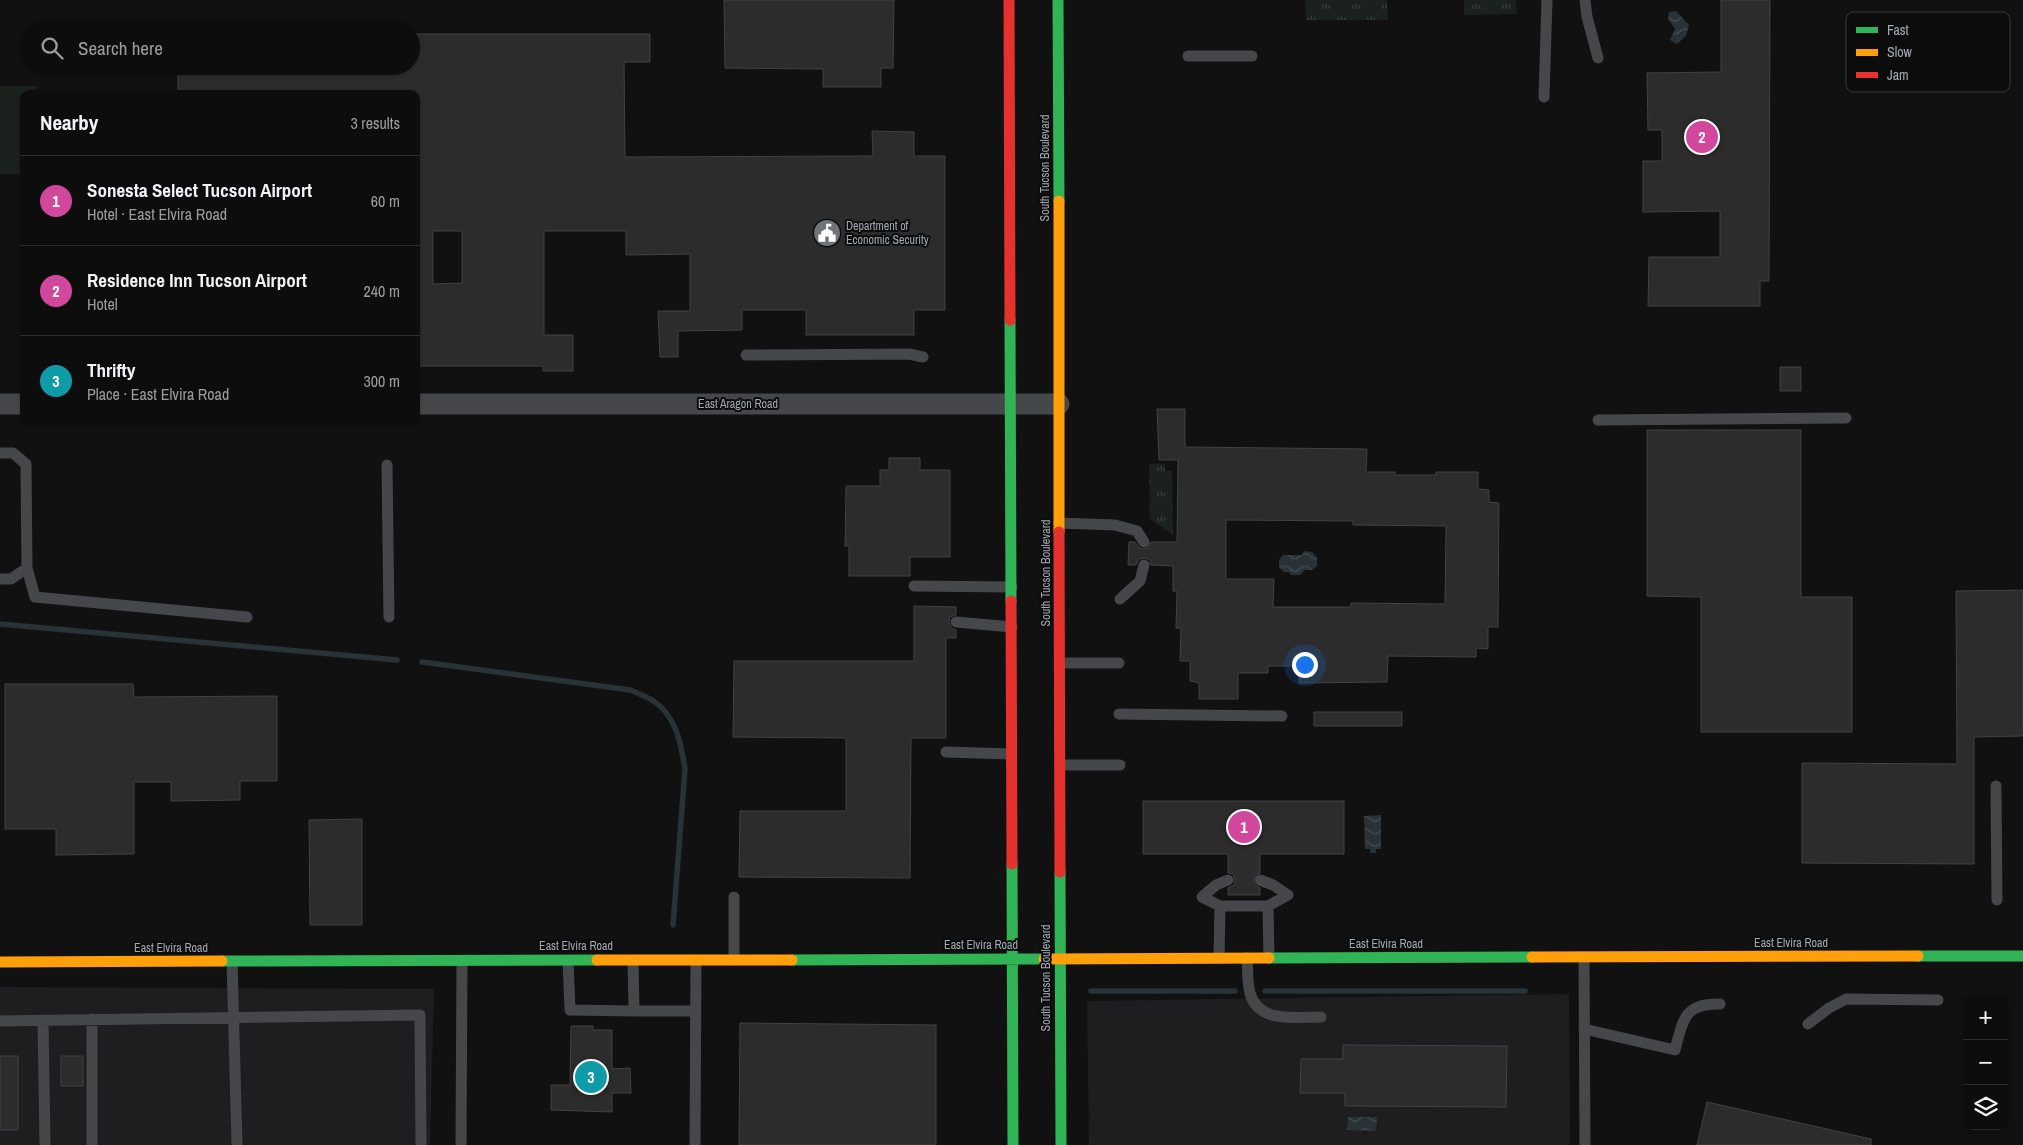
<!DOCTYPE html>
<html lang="en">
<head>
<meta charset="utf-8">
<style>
  :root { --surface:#0d0d0e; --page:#161617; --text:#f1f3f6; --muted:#9a9c9e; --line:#2d2d2e; --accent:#70747a }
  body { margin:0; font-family:"Archivo Narrow",sans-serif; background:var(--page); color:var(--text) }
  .controls { position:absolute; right:15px; bottom:15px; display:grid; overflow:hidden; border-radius:10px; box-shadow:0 1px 4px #0004 }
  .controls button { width:45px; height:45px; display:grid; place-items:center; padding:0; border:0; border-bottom:1px solid var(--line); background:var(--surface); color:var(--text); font:25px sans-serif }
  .you { position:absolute; left:1304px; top:664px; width:18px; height:18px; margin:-12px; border:4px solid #fff; border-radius:50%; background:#1a73e8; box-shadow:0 0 0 8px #1a73e833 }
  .badge { display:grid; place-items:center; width:32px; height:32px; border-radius:50%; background:var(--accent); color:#fff; font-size:16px; font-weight:700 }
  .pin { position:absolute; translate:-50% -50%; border:2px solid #fff; box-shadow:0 1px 5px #0006 }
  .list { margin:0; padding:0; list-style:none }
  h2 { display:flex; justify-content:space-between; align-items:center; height:65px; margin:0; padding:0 20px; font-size:21px }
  h2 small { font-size:16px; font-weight:400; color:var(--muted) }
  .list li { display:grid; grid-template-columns:32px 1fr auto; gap:15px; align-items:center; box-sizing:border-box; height:90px; padding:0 20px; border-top:1px solid var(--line) }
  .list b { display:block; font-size:19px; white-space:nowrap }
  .list p { margin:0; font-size:16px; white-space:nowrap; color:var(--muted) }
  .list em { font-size:16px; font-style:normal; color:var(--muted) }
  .icon { flex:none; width:28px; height:28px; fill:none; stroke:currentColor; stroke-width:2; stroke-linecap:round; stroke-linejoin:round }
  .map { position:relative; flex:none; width:2023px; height:1145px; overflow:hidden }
  .search { position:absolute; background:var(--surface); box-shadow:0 1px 4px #0004; left:20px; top:20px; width:400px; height:55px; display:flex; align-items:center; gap:12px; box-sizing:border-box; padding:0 18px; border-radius:28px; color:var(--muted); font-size:19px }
  .panel { position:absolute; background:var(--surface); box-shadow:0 1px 4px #0004; left:20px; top:90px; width:400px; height:335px; border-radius:10px }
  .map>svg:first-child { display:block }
  .built { fill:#1e1e20 }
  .grass { fill:url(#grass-tufts) }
  .pitch { fill:#1b211c }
  .water { fill:url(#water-waves) }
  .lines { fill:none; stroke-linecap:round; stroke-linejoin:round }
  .stream { stroke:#293236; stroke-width:5.5 }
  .building { fill:#2c2c2d; stroke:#414245; fill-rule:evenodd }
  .lane { stroke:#46474a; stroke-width:11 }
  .street { stroke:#46474a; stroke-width:21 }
  .fast { stroke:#30b455; stroke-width:11 }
  .slow { stroke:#ff9f0a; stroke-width:11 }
  .jam { stroke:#e5322d; stroke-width:11 }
  .labels { text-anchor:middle; stroke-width:4; stroke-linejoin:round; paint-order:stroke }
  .street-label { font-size:12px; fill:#a3a9b2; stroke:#0c0c0d }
  .poi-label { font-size:12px; fill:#a3a9b2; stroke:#0c0c0d; text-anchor:start }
  .key { fill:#0c0c0d; stroke:#393b3f; stroke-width:1 }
  .key-label { font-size:14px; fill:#a3a9b2 }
</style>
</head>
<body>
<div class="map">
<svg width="2023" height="1145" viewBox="0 0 2023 1145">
  <defs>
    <pattern id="grass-tufts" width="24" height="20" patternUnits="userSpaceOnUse" patternTransform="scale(1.25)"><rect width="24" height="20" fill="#1b211c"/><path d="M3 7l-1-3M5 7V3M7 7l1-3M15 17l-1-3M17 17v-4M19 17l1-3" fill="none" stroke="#393e3b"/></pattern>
    <pattern id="water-waves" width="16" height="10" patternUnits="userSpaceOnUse" patternTransform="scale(1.25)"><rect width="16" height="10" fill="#293236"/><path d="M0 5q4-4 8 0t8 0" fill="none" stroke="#454d51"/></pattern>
  </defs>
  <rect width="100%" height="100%" fill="#111112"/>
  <path class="built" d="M 0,987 L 434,989 L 430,1145 L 0,1145 Z
    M 1569,994 L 1570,1145 L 1089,1145 L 1087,1001 Z"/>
  <path class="grass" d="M 1305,0 L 1387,0 L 1388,20 L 1306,20 Z
    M 1464,0 L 1516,0 L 1517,14 L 1464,15 Z
    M 1165,463 L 1165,471 L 1172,471 L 1173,535 L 1150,519 L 1149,464 Z"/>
  <path class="pitch" d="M 0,86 L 37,86 L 37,94 L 24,94 L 24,174 L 0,174 Z"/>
  <path class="water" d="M 1676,11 L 1689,25 L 1686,36 L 1677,44 L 1670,40 L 1675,29 L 1668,19 L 1669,12 Z
    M 1304,551 L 1312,552 L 1317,558 L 1317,566 L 1312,570 L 1305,570 L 1300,575 L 1291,575 L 1289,572 L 1284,572 L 1279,567 L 1279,560 L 1283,555 L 1302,555 Z
    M 1381,815 L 1381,849 L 1376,849 L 1376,853 L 1370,853 L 1370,849 L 1365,849 L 1364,816 Z
    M 1348,1117 L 1377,1117 L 1376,1131 L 1347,1130 Z"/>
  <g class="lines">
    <path class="stream" d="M 0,624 L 397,660
      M 422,662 L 630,690 C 637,693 645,696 652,700 C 676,715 681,743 685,769 L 673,925
      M 1091,991 L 1235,991
      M 1265,991 L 1525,991"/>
  </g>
  <path class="building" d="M 724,0 L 894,0 L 893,68 L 881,68 L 881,87 L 823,87 L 823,69 L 725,68 Z
    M 1721,0 L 1770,0 L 1769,281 L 1760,281 L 1760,306 L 1648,306 L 1649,257 L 1720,257 L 1720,211 L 1643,212 L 1643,161 L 1662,161 L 1662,130 L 1648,130 L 1647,73 L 1721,72 Z
    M 411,34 L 650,34 L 650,62 L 624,62 L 625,157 L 873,156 L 872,131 L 914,132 L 914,156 L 945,156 L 945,310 L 914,310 L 914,335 L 806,335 L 806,310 L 742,310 L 742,330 L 678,331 L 678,357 L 660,357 L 658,311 L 690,311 L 690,254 L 626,255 L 626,231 L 544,231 L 544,335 L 573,335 L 573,371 L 543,371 L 543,366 L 416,366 L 416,94 L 178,94 L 178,66 L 411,66 ZM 433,231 L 462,231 L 462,283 L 433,284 Z
    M 1780,367 L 1801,367 L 1801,391 L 1780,391 Z
    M 1157,409 L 1185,409 L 1185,447 L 1367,449 L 1366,472 L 1395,472 L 1395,475 L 1436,475 L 1436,472 L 1478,472 L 1478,489 L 1489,490 L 1489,502 L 1499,503 L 1498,627 L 1488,627 L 1488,649 L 1476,648 L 1476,657 L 1388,656 L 1387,682 L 1299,683 L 1299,666 L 1268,666 L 1268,673 L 1238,673 L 1238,699 L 1199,699 L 1199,683 L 1190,681 L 1190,661 L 1180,661 L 1181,628 L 1176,628 L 1177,591 L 1173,591 L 1173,566 L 1151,565 L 1150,560 L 1145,558 L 1139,559 L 1136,565 L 1128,565 L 1129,542 L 1135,542 L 1140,548 L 1144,549 L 1148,548 L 1151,542 L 1177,542 L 1178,460 L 1159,460 ZM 1226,520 L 1353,521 L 1353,525 L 1446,526 L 1445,604 L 1351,603 L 1351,607 L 1273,607 L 1274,579 L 1226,579 Z
    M 1647,430 L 1801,430 L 1801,597 L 1852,597 L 1852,732 L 1701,732 L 1701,597 L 1647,596 Z
    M 889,458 L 920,458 L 920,470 L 950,470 L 950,557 L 910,557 L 910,576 L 849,576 L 849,546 L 845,546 L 846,486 L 880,486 L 880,470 L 889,470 Z
    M 2023,590 L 2023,736 L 1974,737 L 1974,864 L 1802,863 L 1802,763 L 1957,764 L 1956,591 Z
    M 914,606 L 956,607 L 956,615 L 950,617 L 949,622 L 951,628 L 956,630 L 956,638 L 946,638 L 946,738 L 911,738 L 910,878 L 739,877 L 740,811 L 846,811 L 846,738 L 733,737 L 734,661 L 914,661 Z
    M 5,684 L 133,684 L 134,697 L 277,696 L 277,781 L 240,781 L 240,800 L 171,801 L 171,782 L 134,782 L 134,854 L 56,855 L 56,829 L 5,829 Z
    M 1314,712 L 1402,712 L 1402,726 L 1314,726 Z
    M 1143,801 L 1344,801 L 1344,854 L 1260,854 L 1260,873 L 1255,875 L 1253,881 L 1255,885 L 1260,888 L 1260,895 L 1228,895 L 1228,888 L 1234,885 L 1235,880 L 1233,874 L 1228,873 L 1228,854 L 1143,854 Z
    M 362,819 L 362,925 L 310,925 L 309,820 Z
    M 740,1023 L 936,1025 L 936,1145 L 739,1145 Z
    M 571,1026 L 593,1026 L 593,1030 L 612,1030 L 612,1069 L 630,1068 L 631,1093 L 612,1093 L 612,1112 L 551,1110 L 551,1085 L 570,1085 Z
    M 1343,1045 L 1507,1046 L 1506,1107 L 1345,1106 L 1345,1093 L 1300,1093 L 1301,1059 L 1343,1059 Z
    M 0,1056 L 18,1056 L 18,1130 L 0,1130 Z
    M 61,1056 L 83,1056 L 83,1086 L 61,1086 Z
    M 1707,1102 L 1871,1139 L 1871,1145 L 1697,1145 Z"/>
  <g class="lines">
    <path class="lane" d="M 1585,0 L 1587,17 L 1598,58
      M 1188,56 L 1252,56
      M 1544,97 L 1547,0
      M 746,355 L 909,354 L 923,357
      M 1598,420 L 1846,418
      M 0,453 L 13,453 L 26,464 L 27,568 L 35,597 L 247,617
      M 387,465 L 389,617
      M 1059,523 L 1115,525 L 1137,531 L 1144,542
      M 0,579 L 11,579 L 27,568
      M 914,586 L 1012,587
      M 1120,599 L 1140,581 L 1144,565
      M 956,622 L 1012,627
      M 1060,663 L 1119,663
      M 1119,714 L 1282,716
      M 946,752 L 1011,754
      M 1060,765 L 1120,765
      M 1996,786 L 1997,900
      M 1228,880 L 1216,885 L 1202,897 L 1220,906 L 1268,906 L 1288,895 L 1273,885 L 1260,880
      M 734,897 L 734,960
      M 1268,906 L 1269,958
      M 1584,957 L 1585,1145
      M 1219,958 L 1220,906
      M 1247,958 C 1248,969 1247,982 1250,993 C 1258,1024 1297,1017 1321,1017
      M 633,960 L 634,1011 L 696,1011
      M 232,961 L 237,1145
      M 568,961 L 570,1010 L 634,1011
      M 43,1020 L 45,1145
      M 0,1021 L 420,1015 L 421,1145
      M 1808,1024 L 1829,1008 L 1846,999 L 1938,1000
      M 1584,1029 L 1675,1050 C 1683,1020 1684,1003 1720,1004
      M 92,1145 L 92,1019
      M 461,1145 L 462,961
      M 695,1145 L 696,960"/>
    <path class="street" d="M 0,404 L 24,404
      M 416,404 L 1059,404"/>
    <path class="fast" d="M 1058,0 L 1059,201
      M 1010,320 L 1011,601
      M 1012,864 L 1013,1145
      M 1060,872 L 1061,1145
      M 1918,956 L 2023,956
      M 1269,958 L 1532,957
      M 792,960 L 1044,959
      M 222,961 L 597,960"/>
    <path class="slow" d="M 1059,201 L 1059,532
      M 1532,957 L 1918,956
      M 1044,959 L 1269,958
      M 597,960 L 792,960
      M 0,962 L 222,961"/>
    <path class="jam" d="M 1009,0 L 1010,320
      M 1059,532 L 1060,872
      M 1011,601 L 1012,864"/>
  </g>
  <defs>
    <g id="civic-disc" transform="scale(1.4375)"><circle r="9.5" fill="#70747a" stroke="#0c0c0d"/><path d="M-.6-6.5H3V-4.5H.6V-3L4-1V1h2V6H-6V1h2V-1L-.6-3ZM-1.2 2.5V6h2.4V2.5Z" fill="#fff"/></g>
  </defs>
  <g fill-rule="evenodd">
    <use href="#civic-disc" x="827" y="233"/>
  </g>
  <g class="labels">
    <g class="street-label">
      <text transform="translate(1045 168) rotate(-90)" y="4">South Tucson Boulevard</text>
      <text x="738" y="408">East Aragon Road</text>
      <text transform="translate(1046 573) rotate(-90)" y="4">South Tucson Boulevard</text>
      <text x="1791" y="947">East Elvira Road</text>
      <text x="1386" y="948">East Elvira Road</text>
      <text x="981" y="949">East Elvira Road</text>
      <text x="576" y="950">East Elvira Road</text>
      <text x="171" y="952">East Elvira Road</text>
      <text transform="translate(1046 978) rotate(-90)" y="4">South Tucson Boulevard</text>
    </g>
    <g class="poi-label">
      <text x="846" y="230">Department of<tspan x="846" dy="14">Economic Security</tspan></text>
    </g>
  </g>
  <rect x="1846" y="12" width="164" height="80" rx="8" class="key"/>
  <rect x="1856" y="27" width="22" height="6" fill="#30b455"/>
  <rect x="1856" y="49" width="22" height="7" fill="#ff9f0a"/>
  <rect x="1856" y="72" width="22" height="6" fill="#e5322d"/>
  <g class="key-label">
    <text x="1887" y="35">Fast</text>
    <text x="1887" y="57">Slow</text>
    <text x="1887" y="80">Jam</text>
  </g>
</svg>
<div class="controls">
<button>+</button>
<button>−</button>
<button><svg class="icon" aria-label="layers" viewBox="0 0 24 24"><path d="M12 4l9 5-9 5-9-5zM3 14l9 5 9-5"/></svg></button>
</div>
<div class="you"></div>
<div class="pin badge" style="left:1244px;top:827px;background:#d1479c">1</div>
<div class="pin badge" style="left:1702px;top:137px;background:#d1479c">2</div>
<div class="pin badge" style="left:591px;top:1077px;background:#0f9aa8">3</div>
<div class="search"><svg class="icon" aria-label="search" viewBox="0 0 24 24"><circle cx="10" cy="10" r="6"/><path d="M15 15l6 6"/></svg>Search here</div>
<section class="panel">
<h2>Nearby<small>3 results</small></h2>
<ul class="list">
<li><span class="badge" style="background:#d1479c">1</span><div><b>Sonesta Select Tucson Airport</b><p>Hotel · East Elvira Road</p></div><em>60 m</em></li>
<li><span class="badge" style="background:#d1479c">2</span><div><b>Residence Inn Tucson Airport</b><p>Hotel</p></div><em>240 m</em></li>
<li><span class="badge" style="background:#0f9aa8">3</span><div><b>Thrifty</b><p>Place · East Elvira Road</p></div><em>300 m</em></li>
</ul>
</section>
</div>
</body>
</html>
